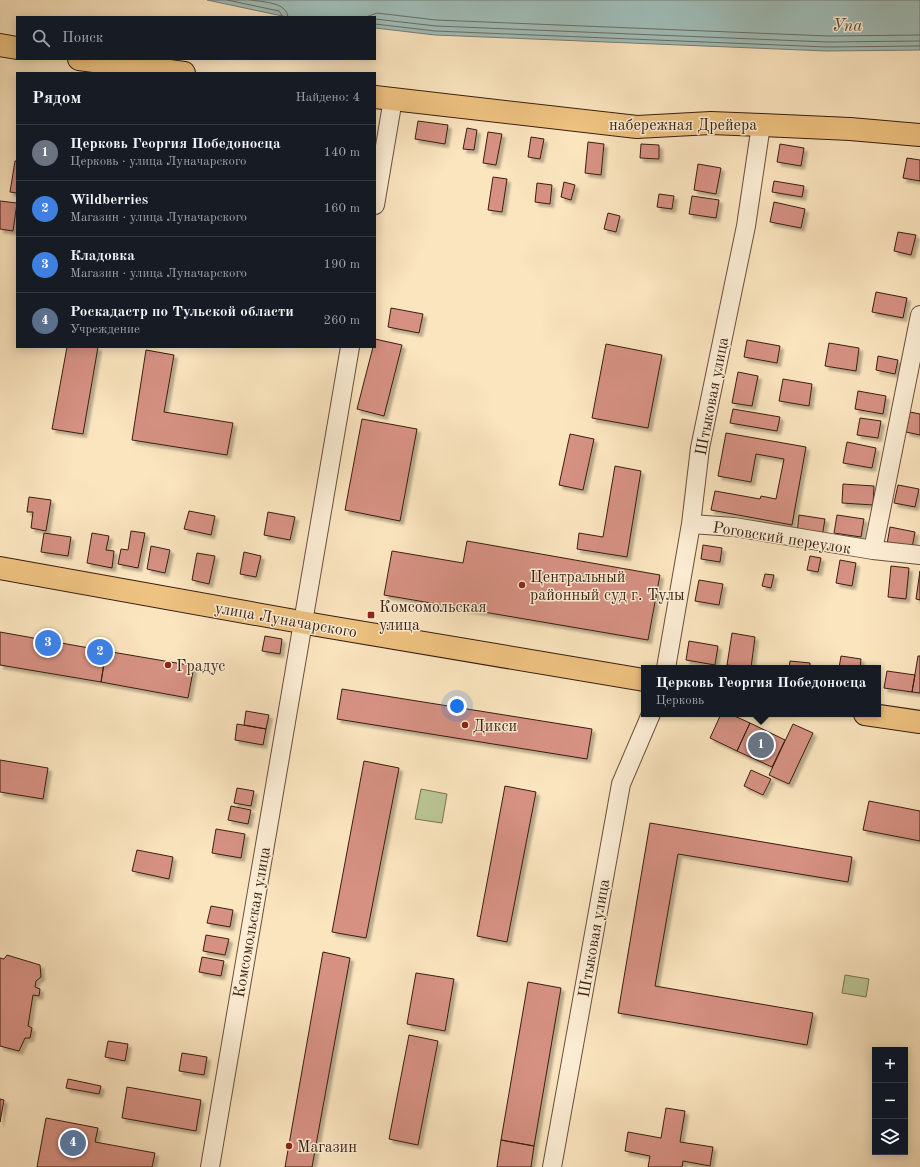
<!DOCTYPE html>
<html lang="ru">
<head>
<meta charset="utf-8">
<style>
  :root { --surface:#171b24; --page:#242831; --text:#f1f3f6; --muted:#9ea1a6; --line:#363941; --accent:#c59692 }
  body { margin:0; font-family:"Old Standard TT",serif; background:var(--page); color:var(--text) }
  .controls { position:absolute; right:12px; bottom:12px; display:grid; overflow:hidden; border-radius:0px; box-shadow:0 2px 10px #0003 }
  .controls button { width:36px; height:36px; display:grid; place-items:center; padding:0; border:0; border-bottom:1px solid var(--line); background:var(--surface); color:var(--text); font:20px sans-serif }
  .you { position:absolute; left:457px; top:706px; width:14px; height:14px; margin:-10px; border:3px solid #fff; border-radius:50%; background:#1a73e8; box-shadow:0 0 0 6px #1a73e833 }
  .badge { display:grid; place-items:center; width:26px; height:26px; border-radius:50%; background:var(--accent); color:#fff; font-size:13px; font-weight:700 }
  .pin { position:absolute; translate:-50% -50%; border:2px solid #fff; box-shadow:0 1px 4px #0006 }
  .popup { position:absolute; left:641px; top:665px; width:240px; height:52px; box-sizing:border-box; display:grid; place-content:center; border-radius:0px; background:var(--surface); filter:drop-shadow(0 1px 3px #0005); font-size:13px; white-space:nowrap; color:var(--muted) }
  .popup b { font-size:15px; color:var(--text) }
  .popup::after { content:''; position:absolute; left:50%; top:100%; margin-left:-8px; border:8px solid transparent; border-top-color:var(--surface) }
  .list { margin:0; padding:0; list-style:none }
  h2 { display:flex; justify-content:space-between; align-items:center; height:52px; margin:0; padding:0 16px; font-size:17px }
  h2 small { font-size:13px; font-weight:400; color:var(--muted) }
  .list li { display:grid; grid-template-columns:26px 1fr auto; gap:12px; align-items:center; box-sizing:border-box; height:56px; padding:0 16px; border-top:1px solid var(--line) }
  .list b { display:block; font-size:15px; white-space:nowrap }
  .list p { margin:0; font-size:13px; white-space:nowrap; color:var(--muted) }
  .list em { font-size:13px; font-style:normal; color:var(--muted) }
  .icon { flex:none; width:22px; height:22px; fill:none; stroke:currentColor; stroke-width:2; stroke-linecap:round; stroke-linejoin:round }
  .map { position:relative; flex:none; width:920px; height:1167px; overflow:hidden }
  .search { position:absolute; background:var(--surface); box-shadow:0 2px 10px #0003; left:16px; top:16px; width:360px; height:44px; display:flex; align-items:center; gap:10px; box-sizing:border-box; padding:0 14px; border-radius:0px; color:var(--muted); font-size:15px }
  .panel { position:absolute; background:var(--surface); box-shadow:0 2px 10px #0003; left:16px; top:72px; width:360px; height:276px; border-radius:0px }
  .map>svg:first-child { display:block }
  .green { fill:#bac695; stroke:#7a7252 }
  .water { fill:#a0bdb8; stroke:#777d75 }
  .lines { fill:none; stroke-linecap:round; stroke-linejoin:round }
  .shore { stroke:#6c6d64; stroke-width:1 }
  .building { fill:#d69183; stroke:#391d10; filter:url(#shadow) }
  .minor-casing { stroke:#6a4f3c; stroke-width:20 }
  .major-casing { stroke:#391d10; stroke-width:24 }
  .minor { stroke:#fceed5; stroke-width:18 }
  .major { stroke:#eec280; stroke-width:22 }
  .poi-dot { fill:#8f2418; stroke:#fceed5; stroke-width:1.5 }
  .labels { text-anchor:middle; stroke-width:3; stroke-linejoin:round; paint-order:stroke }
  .street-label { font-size:16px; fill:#391d10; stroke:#fceed5 }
  .poi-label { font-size:16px; fill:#391d10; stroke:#fceed5; text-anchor:start }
  .water-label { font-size:17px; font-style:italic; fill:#584d42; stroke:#fceed5 }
</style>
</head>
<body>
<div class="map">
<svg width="920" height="1167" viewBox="0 0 920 1167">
  <defs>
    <filter id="shadow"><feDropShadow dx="3.5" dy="3.5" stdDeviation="1" flood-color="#0004"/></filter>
  </defs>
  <rect width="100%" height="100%" fill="#fbe5bf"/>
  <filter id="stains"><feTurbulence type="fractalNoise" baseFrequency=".005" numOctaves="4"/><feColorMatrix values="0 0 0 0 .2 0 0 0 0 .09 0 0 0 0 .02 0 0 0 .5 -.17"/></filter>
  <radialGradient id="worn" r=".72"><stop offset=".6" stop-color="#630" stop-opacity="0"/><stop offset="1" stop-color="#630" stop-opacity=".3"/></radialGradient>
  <path class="green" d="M 421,789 L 447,794 L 442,823 L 415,819 Z
    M 845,975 L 869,979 L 866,997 L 842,993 Z"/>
  <path class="water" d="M 207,0 L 920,0 L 920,50 L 827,51 L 435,35 L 375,28 L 375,17 L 287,17 Z"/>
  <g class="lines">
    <path class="shore" d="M 227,0 L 279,11 L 283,17
      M 251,0 C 262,2 287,2 288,17
      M 366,17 L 377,13 L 436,20 L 828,36 L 920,35
      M 375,19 L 436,26 L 827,42 L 920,41
      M 375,24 L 435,31 L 827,47 L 920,46"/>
  </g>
  <path class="building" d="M 418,121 L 448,125 L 445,144 L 415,139 Z
    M 467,128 L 477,130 L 474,150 L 463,149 Z
    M 488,132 L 502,134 L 496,165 L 483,163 Z
    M 531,137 L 544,139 L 540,159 L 528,157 Z
    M 588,142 L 604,144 L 601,175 L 585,173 Z
    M 641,144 L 659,145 L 659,159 L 640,158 Z
    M 780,144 L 804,148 L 801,166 L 777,162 Z
    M 907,158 L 920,160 L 920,181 L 903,178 Z
    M 15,161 L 17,161 L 17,193 L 10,192 Z
    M 698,164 L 721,168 L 716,194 L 694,190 Z
    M 493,177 L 507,179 L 502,212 L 488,210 Z
    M 774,181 L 804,186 L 802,197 L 772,192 Z
    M 564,182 L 575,185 L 571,200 L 561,197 Z
    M 537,183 L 552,185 L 550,204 L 535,202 Z
    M 659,194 L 674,196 L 672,209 L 657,207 Z
    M 692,196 L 719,200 L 716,218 L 689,214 Z
    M 0,201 L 17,203 L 13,231 L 0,229 Z
    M 774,202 L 805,209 L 801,228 L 770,222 Z
    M 608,213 L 620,216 L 616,232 L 604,229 Z
    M 898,232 L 916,235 L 911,255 L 894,251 Z
    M 876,292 L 907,298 L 903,318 L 872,312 Z
    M 391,308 L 423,314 L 419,333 L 388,327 Z
    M 375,339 L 402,345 L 384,416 L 357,409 L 373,347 L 375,347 Z
    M 747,340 L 780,346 L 777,363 L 744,357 Z
    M 829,343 L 859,348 L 856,371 L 825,366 Z
    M 606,344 L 662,355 L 648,428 L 592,418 Z
    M 67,347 L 98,347 L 83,434 L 52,429 Z
    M 146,350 L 174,355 L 164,412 L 233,423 L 227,455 L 132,440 Z
    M 878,356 L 898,360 L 895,374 L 876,370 Z
    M 738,372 L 758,376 L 752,406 L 732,403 Z
    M 783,379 L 812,384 L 809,406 L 779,401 Z
    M 858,391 L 886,396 L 883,414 L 855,409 Z
    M 733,409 L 780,417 L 777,431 L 730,423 Z
    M 910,412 L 920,414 L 920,435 L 906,432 Z
    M 860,418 L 881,421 L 878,438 L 857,435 Z
    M 362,419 L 417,429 L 400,521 L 345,510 Z
    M 726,433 L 806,447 L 792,525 L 711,510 L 715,491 L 760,499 L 761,496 L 776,499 L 784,459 L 756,454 L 751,482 L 718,476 Z
    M 570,434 L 594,439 L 583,490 L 559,485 Z
    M 847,442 L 876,448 L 872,468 L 843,463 Z
    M 615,466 L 641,471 L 627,557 L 577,549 L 579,533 L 603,537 Z
    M 843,484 L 874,486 L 873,505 L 842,503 Z
    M 898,485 L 919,489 L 915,507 L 894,503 Z
    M 29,497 L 51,500 L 46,531 L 31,528 L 33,512 L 27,512 Z
    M 189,511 L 215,516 L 211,535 L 184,529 Z
    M 268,512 L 295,517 L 290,540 L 264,535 Z
    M 799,515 L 825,519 L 822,537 L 797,533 Z
    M 837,515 L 864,519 L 861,537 L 834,533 Z
    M 890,527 L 915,532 L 912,548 L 887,544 Z
    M 131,531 L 145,533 L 138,568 L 118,564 L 121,549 L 128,550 Z
    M 44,533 L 71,537 L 68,556 L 41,552 Z
    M 92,533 L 109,536 L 106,550 L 114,551 L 112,568 L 87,563 Z
    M 467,541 L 660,575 L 648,640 L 384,595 L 392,551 L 463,563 Z
    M 703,545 L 722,548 L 720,562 L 701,559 Z
    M 151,546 L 170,550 L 165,573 L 147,569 Z
    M 244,552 L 261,556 L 256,577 L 240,574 Z
    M 197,553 L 215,556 L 209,584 L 192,580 Z
    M 810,556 L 821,558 L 818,572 L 807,570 Z
    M 840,560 L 856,563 L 852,586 L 836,583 Z
    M 891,566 L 909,568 L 906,599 L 888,597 Z
    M 920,571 L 920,600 L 916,599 Z
    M 765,574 L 774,575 L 771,588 L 762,586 Z
    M 699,580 L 723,584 L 719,605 L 695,601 Z
    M 0,632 L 106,651 L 101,682 L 0,665 Z
    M 732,633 L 755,637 L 751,668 L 727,665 Z
    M 265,636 L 282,639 L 280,654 L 262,651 Z
    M 689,641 L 718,646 L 715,665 L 686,660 Z
    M 106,651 L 194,666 L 188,698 L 101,682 Z
    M 841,656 L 861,659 L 860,668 L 839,668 Z
    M 918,656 L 920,656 L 920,693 L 912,692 Z
    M 790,661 L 810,663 L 810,668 L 789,668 Z
    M 887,671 L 915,675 L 912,692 L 884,688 Z
    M 342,689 L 592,729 L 587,759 L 337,719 Z
    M 246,711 L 269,715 L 266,729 L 244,725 Z
    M 721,714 L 730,714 L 750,723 L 737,751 L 710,738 Z
    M 750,723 L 785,740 L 772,767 L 737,751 Z
    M 237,724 L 266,729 L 263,745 L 235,740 Z
    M 793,724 L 813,733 L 789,784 L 769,775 Z
    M 0,760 L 48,768 L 43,799 L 0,792 Z
    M 364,761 L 399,768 L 366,938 L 332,932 Z
    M 751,770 L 771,779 L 763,795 L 744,786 Z
    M 505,786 L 536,792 L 507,942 L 477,936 Z
    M 237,788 L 254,791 L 251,806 L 234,803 Z
    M 869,801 L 920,811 L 920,841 L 863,830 Z
    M 231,806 L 251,810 L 248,824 L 228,820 Z
    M 650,823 L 852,857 L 848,882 L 678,854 L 655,986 L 813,1013 L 807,1045 L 618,1013 Z
    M 216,829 L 245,834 L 241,858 L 212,853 Z
    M 137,850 L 173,857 L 169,879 L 132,871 Z
    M 211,906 L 233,910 L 230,927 L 207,923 Z
    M 206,935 L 229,939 L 225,955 L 203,951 Z
    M 323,952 L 350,958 L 312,1167 L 285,1167 Z
    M 7,955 L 40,965 L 41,977 L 36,981 L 35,987 L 40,989 L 39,996 L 33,995 L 28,1026 L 32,1028 L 30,1038 L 25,1038 L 19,1051 L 0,1046 L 0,958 L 4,959 Z
    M 202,957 L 224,961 L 221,976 L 199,972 Z
    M 416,973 L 454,979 L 445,1031 L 407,1024 Z
    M 528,982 L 561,988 L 534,1146 L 501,1140 Z
    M 409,1035 L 438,1041 L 418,1145 L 389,1139 Z
    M 108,1041 L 128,1044 L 125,1061 L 105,1057 Z
    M 182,1053 L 207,1057 L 204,1075 L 179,1071 Z
    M 68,1079 L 101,1086 L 99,1094 L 66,1088 Z
    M 127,1087 L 201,1100 L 196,1131 L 122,1118 Z
    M 0,1099 L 4,1100 L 0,1122 Z
    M 666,1108 L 685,1111 L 680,1142 L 713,1147 L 710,1166 L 683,1161 L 682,1167 L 648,1167 L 650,1156 L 625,1151 L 628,1132 L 661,1138 Z
    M 46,1118 L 98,1128 L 95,1142 L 155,1153 L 152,1167 L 37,1167 Z
    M 501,1140 L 534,1146 L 531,1167 L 497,1167 Z"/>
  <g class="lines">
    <g class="minor-casing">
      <path id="minor" d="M 375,205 L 393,99
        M 691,524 L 734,527 L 873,550 L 920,555
        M 873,550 L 920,315
        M 666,668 L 691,524 L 700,448 L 746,226 L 761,125
        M 210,1167 L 350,347
        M 552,1167 L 621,784 L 651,714"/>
    </g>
    <g class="major-casing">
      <path id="major" d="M 0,45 L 17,48
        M 79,59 L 184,73
        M 375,97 L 637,127 L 711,123 L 761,125 L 850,129 L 920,135
        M 0,568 L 323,626 L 644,680
        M 865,714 L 920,722"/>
    </g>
    <use href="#minor" class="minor"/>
    <use href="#major" class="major"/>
  </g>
  <g class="poi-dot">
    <circle cx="522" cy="585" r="4"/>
    <rect x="367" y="611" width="8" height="8" rx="2"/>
    <circle cx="168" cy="665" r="4"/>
    <circle cx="465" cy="725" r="4"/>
    <circle cx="289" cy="1146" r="4"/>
  </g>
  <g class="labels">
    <g class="street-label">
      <text x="683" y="130">набережная Дрейера</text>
      <text transform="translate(711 396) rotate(-79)" y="6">Штыковая улица</text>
      <text transform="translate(782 537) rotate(9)" y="6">Роговский переулок</text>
      <text transform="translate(286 619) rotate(10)" y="6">улица Луначарского</text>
      <text transform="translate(251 922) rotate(-80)" y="6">Комсомольская улица</text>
      <text transform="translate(593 938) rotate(-80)" y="6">Штыковая улица</text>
    </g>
    <g class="poi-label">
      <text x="530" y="582">Центральный<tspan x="530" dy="18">районный суд г. Тулы</tspan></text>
      <text x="379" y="612">Комсомольская<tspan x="379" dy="18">улица</tspan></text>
      <text x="176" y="671">Градус</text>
      <text x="473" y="731">Дикси</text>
      <text x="297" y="1152">Магазин</text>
    </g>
    <g class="water-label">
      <text x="847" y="31">Упа</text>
    </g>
  </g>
  <rect width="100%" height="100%" filter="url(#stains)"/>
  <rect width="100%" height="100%" fill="url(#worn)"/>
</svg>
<div class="controls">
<button>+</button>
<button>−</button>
<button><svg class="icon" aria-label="layers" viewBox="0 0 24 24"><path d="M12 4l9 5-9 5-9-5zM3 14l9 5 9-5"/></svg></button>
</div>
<div class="you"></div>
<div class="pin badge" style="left:761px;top:745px;background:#6b7280">1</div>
<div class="popup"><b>Церковь Георгия Победоносца</b>Церковь</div>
<div class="pin badge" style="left:100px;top:652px;background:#3f7fe0">2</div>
<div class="pin badge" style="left:48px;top:643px;background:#3f7fe0">3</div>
<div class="pin badge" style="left:73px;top:1143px;background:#5c6f8a">4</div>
<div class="search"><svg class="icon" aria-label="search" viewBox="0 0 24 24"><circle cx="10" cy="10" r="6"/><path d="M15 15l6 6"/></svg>Поиск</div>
<section class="panel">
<h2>Рядом<small>Найдено: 4</small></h2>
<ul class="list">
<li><span class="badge" style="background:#6b7280">1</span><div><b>Церковь Георгия Победоносца</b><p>Церковь · улица Луначарского</p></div><em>140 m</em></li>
<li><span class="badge" style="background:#3f7fe0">2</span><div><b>Wildberries</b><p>Магазин · улица Луначарского</p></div><em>160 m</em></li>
<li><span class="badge" style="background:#3f7fe0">3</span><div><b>Кладовка</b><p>Магазин · улица Луначарского</p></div><em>190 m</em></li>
<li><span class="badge" style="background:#5c6f8a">4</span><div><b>Роскадастр по Тульской области</b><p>Учреждение</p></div><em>260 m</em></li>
</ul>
</section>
</div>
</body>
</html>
